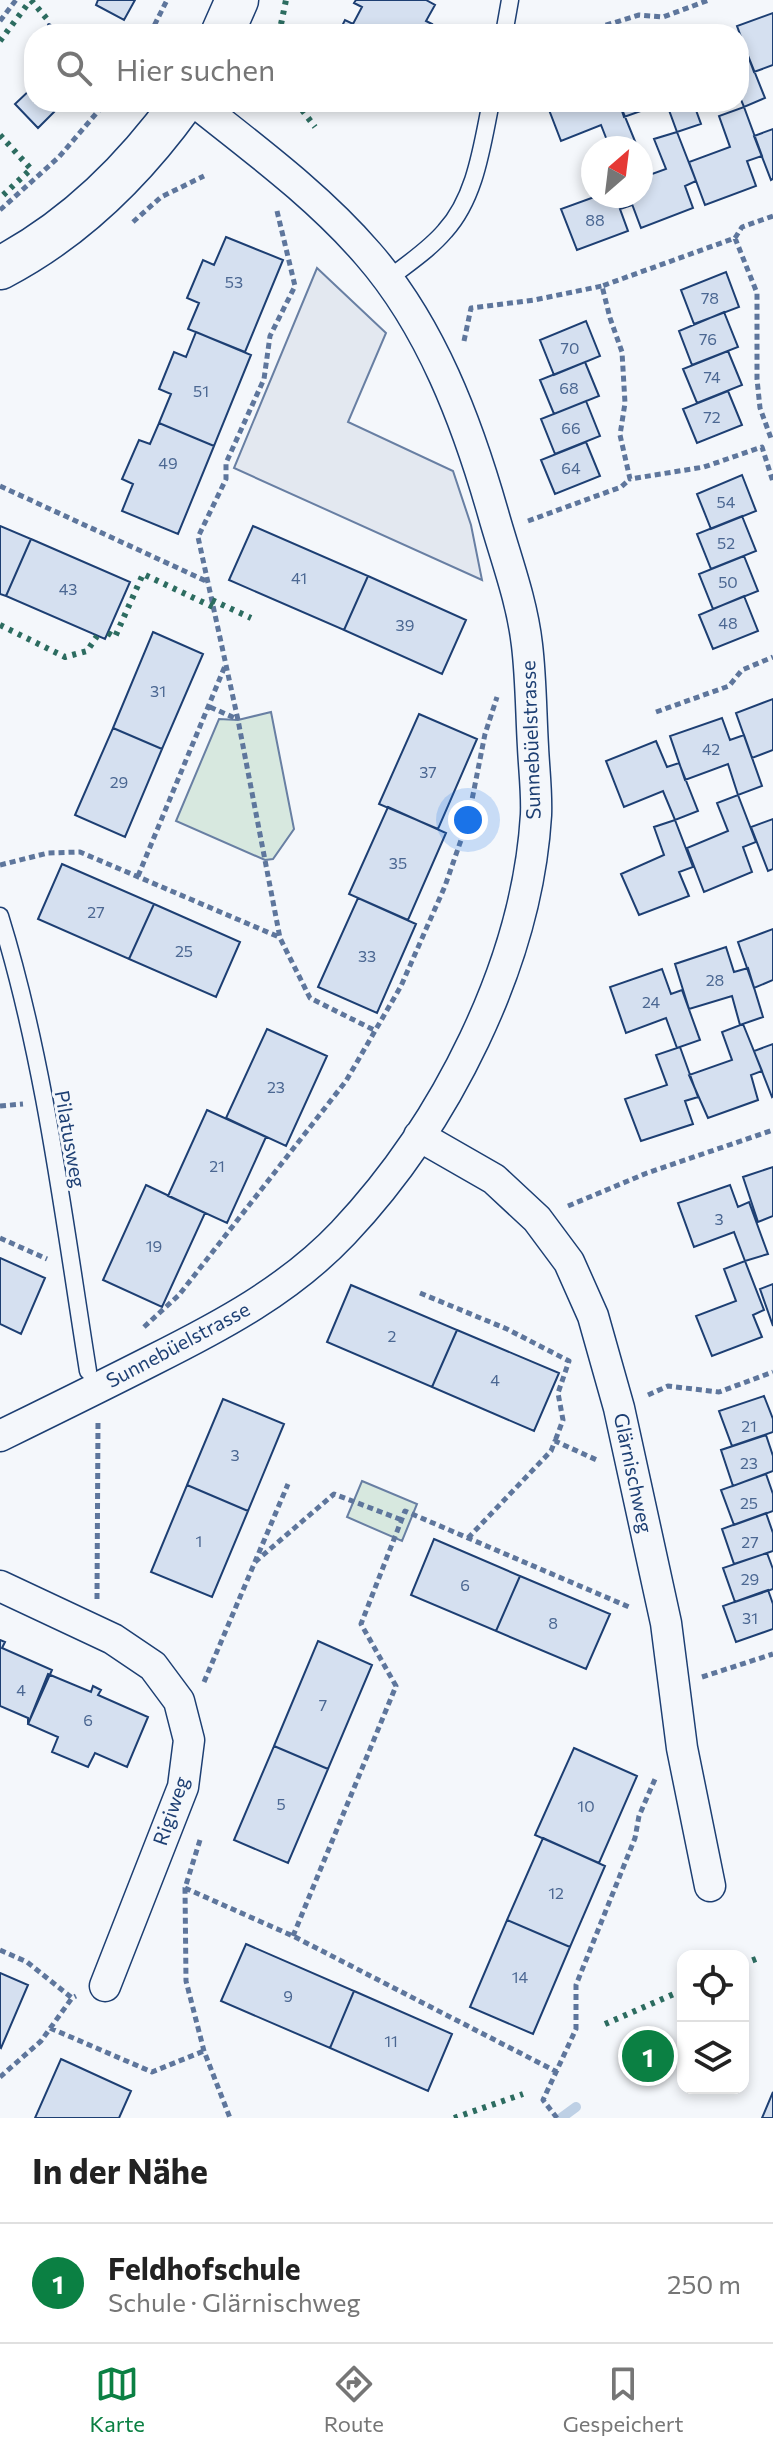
<!DOCTYPE html>
<html lang="de">
<head>
<meta charset="utf-8">
<style>
  :root { --surface:#fff; --page:#f2f2f2; --text:#222; --muted:#767676; --line:#e0e0e0; --accent:#0b8043 }
  body { margin:0; font-family:Commissioner,sans-serif; background:var(--page); color:var(--text) }
  .controls { position:absolute; right:24px; bottom:24px; display:grid; overflow:hidden; border-radius:16px; box-shadow:0 4px 12px #0003 }
  .controls button { width:72px; height:72px; display:grid; place-items:center; padding:0; border:0; border-bottom:2px solid var(--line); background:var(--surface); color:var(--text); font:40px sans-serif }
  .compass { position:absolute; left:581px; top:136px; width:72px; height:72px; border-radius:50%; background:var(--surface); box-shadow:0 4px 12px #0003; rotate:28deg }
  .you { position:absolute; left:468px; top:820px; width:28px; height:28px; margin:-20px; border:6px solid #fff; border-radius:50%; background:#1a73e8; box-shadow:0 0 0 12px #1a73e833 }
  .badge { display:grid; place-items:center; width:52px; height:52px; border-radius:50%; background:var(--accent); color:#fff; font-size:26px; font-weight:700 }
  .pin { position:absolute; translate:-50% -50%; border:4px solid #fff; box-shadow:0 2px 8px #0006 }
  .list { margin:0; padding:0; list-style:none }
  h2 { display:flex; justify-content:space-between; align-items:center; height:104px; margin:0; padding:0 32px; font-size:34px }
  h2 small { font-size:26px; font-weight:400; color:var(--muted) }
  .list li { display:grid; grid-template-columns:52px 1fr auto; gap:24px; align-items:center; box-sizing:border-box; height:120px; padding:0 32px; border-top:2px solid var(--line) }
  .list b { display:block; font-size:30px; white-space:nowrap }
  .list p { margin:0; font-size:26px; white-space:nowrap; color:var(--muted) }
  .list em { font-size:26px; font-style:normal; color:var(--muted) }
  .icon { flex:none; width:44px; height:44px; fill:none; stroke:currentColor; stroke-width:2; stroke-linecap:round; stroke-linejoin:round }
  .map { position:relative; flex:none; width:773px; height:2118px; overflow:hidden }
  .search { position:absolute; background:var(--surface); box-shadow:0 4px 12px #0003; left:24px; right:24px; top:24px; height:88px; display:flex; align-items:center; gap:20px; box-sizing:border-box; padding:0 28px; border-radius:32px; color:var(--muted); font-size:30px }
  .sheet { height:224px; background:var(--surface) }
  nav { display:flex; justify-content:space-around; align-items:center; box-sizing:border-box; height:112px; border-top:2px solid var(--line); background:var(--surface); font-size:22px; color:var(--muted) }
  nav a { display:grid; justify-items:center; gap:4px }
  nav .on { color:var(--accent) }
  .map>svg:first-child { display:block }
  .green { fill:#d7e8df; stroke:#687fa3; stroke-width:2 }
  .parking { fill:#e3e8f0; stroke:#687fa3; stroke-width:2 }
  .lines { fill:none; stroke-linecap:round; stroke-linejoin:round }
  .stream { stroke:#bed0e5; stroke-width:10 }
  .building { fill:#d5e0f0; stroke:#1d3f73; stroke-width:2 }
  .lane-casing { stroke:#1d3f73; stroke-width:19 }
  .street-casing { stroke:#1d3f73; stroke-width:33 }
  .secondary-casing { stroke:#1d3f73; stroke-width:45 }
  .path { stroke:#5e769c; stroke-width:5; stroke-dasharray:6 4; stroke-linecap:butt }
  .lane { stroke:#f4f7fb; stroke-width:16 }
  .street { stroke:#f4f7fb; stroke-width:30 }
  .secondary { stroke:#f4f7fb; stroke-width:42 }
  .hedge { stroke:#2c6c60; stroke-width:6; stroke-dasharray:4 6; stroke-linecap:butt }
  .wall { stroke:#1d3f73; stroke-width:4 }
  .labels { text-anchor:middle; stroke-width:6; stroke-linejoin:round; paint-order:stroke }
  .number-label { font-size:16px; fill:#4b6792 }
  .street-label { font-size:20px; fill:#1d3f73; stroke:#f4f7fb }
</style>
</head>
<body>
<div class="map">
<svg width="773" height="2118" viewBox="0 0 773 2118">
  <rect width="100%" height="100%" fill="#f4f7fb"/>
  <path class="green" d="M 271,712 L 294,829 L 273,859 L 265,860 L 176,821 L 219,719 L 238,720 Z
    M 362,1481 L 417,1504 L 402,1541 L 347,1517 Z"/>
  <path class="parking" d="M 317,268 L 386,333 L 348,422 L 453,471 L 471,525 L 482,580 L 234,468 Z"/>
  <g class="lines">
    <path class="stream" d="M 561,2118 L 576,2107"/>
  </g>
  <path class="building" d="M 98,0 L 135,0 L 124,20 L 96,5 Z
    M 356,0 L 426,0 L 435,5 L 426,21 L 432,24 L 426,34 L 347,34 L 348,32 L 341,28 L 345,20 L 353,24 L 362,7 L 354,3 Z
    M 773,13 L 773,65 L 754,72 L 737,26 Z
    M 745,48 L 765,98 L 744,107 L 739,95 L 739,50 Z
    M 34,86 L 34,102 L 64,102 L 38,128 L 15,104 Z
    M 546,102 L 619,102 L 637,146 L 610,148 L 601,125 L 561,141 Z
    M 619,102 L 693,102 L 701,124 L 677,132 L 666,102 L 624,117 Z
    M 744,107 L 762,156 L 747,161 L 756,186 L 705,205 L 689,162 L 730,147 L 719,116 Z
    M 773,129 L 773,179 L 771,180 L 754,136 Z
    M 677,132 L 696,181 L 685,186 L 693,208 L 641,228 L 629,196 L 641,196 L 641,178 L 666,169 L 654,139 Z
    M 597,196 L 629,196 L 632,205 L 620,209 L 628,231 L 577,250 L 561,209 Z
    M 226,237 L 283,260 L 245,352 L 188,329 L 199,303 L 187,298 L 203,260 L 214,265 Z
    M 726,272 L 739,307 L 694,324 L 681,290 Z
    M 724,312 L 738,347 L 692,365 L 679,331 Z
    M 586,321 L 600,356 L 554,375 L 540,340 Z
    M 196,332 L 251,355 L 214,446 L 159,423 L 171,394 L 159,389 L 174,352 L 186,357 Z
    M 728,351 L 742,385 L 697,403 L 683,369 Z
    M 585,362 L 599,396 L 554,414 L 540,380 Z
    M 728,391 L 742,425 L 697,443 L 683,409 Z
    M 586,401 L 600,436 L 555,454 L 541,419 Z
    M 159,423 L 214,446 L 178,534 L 122,511 L 133,484 L 122,479 L 139,440 L 150,444 Z
    M 586,442 L 600,476 L 555,494 L 541,460 Z
    M 742,475 L 756,511 L 711,529 L 697,494 Z
    M 742,516 L 756,551 L 711,569 L 697,534 Z
    M 0,526 L 31,539 L 6,596 L 0,594 Z
    M 253,526 L 368,576 L 344,630 L 229,580 Z
    M 31,539 L 130,582 L 105,639 L 6,596 Z
    M 744,556 L 758,591 L 713,609 L 699,574 Z
    M 368,576 L 466,620 L 442,674 L 344,630 Z
    M 744,596 L 758,631 L 713,649 L 699,615 Z
    M 153,632 L 203,654 L 162,749 L 113,728 Z
    M 773,699 L 773,750 L 752,758 L 736,713 Z
    M 419,714 L 477,739 L 438,829 L 379,804 Z
    M 722,718 L 730,740 L 744,735 L 762,786 L 738,795 L 728,764 L 685,780 L 670,736 Z
    M 113,728 L 162,749 L 125,837 L 75,815 Z
    M 656,741 L 667,767 L 679,763 L 698,811 L 675,820 L 663,791 L 624,807 L 606,761 Z
    M 738,795 L 756,842 L 743,847 L 752,872 L 704,892 L 687,848 L 728,831 L 717,803 Z
    M 388,807 L 446,833 L 408,920 L 349,894 Z
    M 773,819 L 773,869 L 768,871 L 751,827 Z
    M 675,820 L 693,867 L 679,872 L 689,896 L 639,915 L 621,874 L 664,855 L 654,827 Z
    M 62,864 L 154,904 L 129,959 L 38,919 Z
    M 358,898 L 416,924 L 377,1013 L 318,987 Z
    M 154,904 L 240,942 L 216,997 L 129,959 Z
    M 773,929 L 773,980 L 754,988 L 738,942 Z
    M 726,947 L 734,972 L 748,968 L 763,1017 L 740,1025 L 732,996 L 689,1009 L 675,964 Z
    M 662,969 L 671,994 L 682,990 L 700,1040 L 677,1048 L 666,1018 L 626,1033 L 610,987 Z
    M 743,1024 L 762,1071 L 751,1075 L 758,1100 L 708,1118 L 689,1075 L 732,1060 L 722,1032 Z
    M 267,1029 L 327,1056 L 286,1146 L 226,1118 Z
    M 773,1044 L 773,1096 L 772,1097 L 754,1051 Z
    M 680,1047 L 698,1097 L 685,1101 L 693,1124 L 641,1141 L 625,1099 L 667,1085 L 656,1055 Z
    M 207,1110 L 266,1137 L 227,1223 L 168,1196 Z
    M 773,1167 L 773,1216 L 758,1222 L 743,1177 Z
    M 146,1185 L 205,1213 L 162,1307 L 103,1280 Z
    M 730,1185 L 738,1207 L 749,1202 L 768,1254 L 745,1261 L 734,1232 L 694,1247 L 678,1203 Z
    M 0,1258 L 45,1278 L 21,1334 L 0,1324 Z
    M 745,1261 L 764,1310 L 753,1315 L 762,1337 L 712,1356 L 696,1316 L 736,1301 L 724,1269 Z
    M 773,1284 L 773,1326 L 760,1289 Z
    M 351,1285 L 457,1330 L 432,1387 L 327,1342 Z
    M 457,1330 L 559,1373 L 534,1431 L 432,1387 Z
    M 764,1396 L 773,1419 L 773,1432 L 732,1446 L 719,1411 Z
    M 223,1399 L 284,1424 L 248,1511 L 187,1485 Z
    M 766,1435 L 773,1456 L 773,1471 L 733,1486 L 721,1450 Z
    M 766,1474 L 773,1494 L 773,1511 L 734,1525 L 721,1490 Z
    M 187,1485 L 248,1511 L 212,1597 L 151,1572 Z
    M 766,1513 L 773,1533 L 773,1551 L 734,1564 L 722,1529 Z
    M 434,1539 L 520,1576 L 496,1631 L 411,1595 Z
    M 767,1553 L 773,1569 L 773,1589 L 735,1602 L 723,1568 Z
    M 520,1576 L 610,1614 L 586,1669 L 496,1631 Z
    M 768,1590 L 773,1604 L 773,1629 L 736,1642 L 723,1606 Z
    M 0,1640 L 5,1642 L 2,1648 L 52,1670 L 28,1724 L 28,1718 L 0,1706 Z
    M 318,1641 L 372,1665 L 328,1769 L 274,1746 Z
    M 48,1674 L 91,1692 L 93,1686 L 101,1690 L 98,1695 L 148,1717 L 127,1767 L 95,1753 L 88,1767 L 52,1752 L 58,1737 L 28,1724 Z
    M 274,1746 L 328,1769 L 288,1863 L 234,1840 Z
    M 574,1748 L 637,1776 L 599,1863 L 535,1835 Z
    M 543,1838 L 605,1866 L 570,1947 L 507,1920 Z
    M 507,1920 L 570,1947 L 533,2034 L 470,2007 Z
    M 246,1944 L 354,1991 L 330,2048 L 221,2001 Z
    M 0,1973 L 28,1985 L 1,2048 L 0,2047 Z
    M 354,1991 L 452,2034 L 428,2091 L 330,2048 Z
    M 61,2059 L 131,2091 L 119,2118 L 35,2118 Z
    M 773,2092 L 773,2118 L 762,2118 Z"/>
  <g class="lines">
    <g class="lane-casing">
      <path id="lane" d="M 504,34 L 510,0
        M 387,280 C 407,264 429,250 445,231 C 476,197 482,145 491,102
        M 0,916 C 45,1061 64,1221 88,1371"/>
    </g>
    <g class="street-casing">
      <path id="street" d="M 419,1136 L 494,1179 L 537,1219 L 569,1262 L 593,1316 L 619,1408 L 666,1623 L 682,1748 L 710,1886
        M 0,1436 C 51,1411 102,1386 153,1360 C 221,1326 289,1290 343,1233 C 445,1125 527,964 536,815 C 537,793 534,769 533,747 C 531,713 531,678 527,645 C 522,600 505,556 493,513 C 467,422 431,326 368,254 C 318,196 254,149 195,102
        M 0,1586 L 113,1639 L 153,1666 L 179,1701 L 189,1740 L 183,1787 L 105,1986"/>
    </g>
    <g class="secondary-casing">
      <path id="secondary" d="M 222,34 L 237,0
        M 0,268 C 75,229 134,170 183,102"/>
    </g>
    <path class="path" d="M 0,21 L 16,0
      M 150,34 L 167,0
      M 577,34 L 639,15 L 663,17 L 709,0
      M 0,210 L 59,157 L 106,102
      M 277,211 L 295,286 L 270,336 L 264,379 L 226,463 L 226,479 L 198,537 L 238,720 L 280,938 L 310,998 L 376,1031
      M 773,216 L 742,227 L 735,238 L 602,286 L 610,318 L 622,352 L 625,403 L 620,435 L 630,479 L 704,467 L 762,447 L 773,482
      M 133,222 L 161,197 L 204,176
      M 735,238 L 757,293 L 757,379 L 760,408 L 772,441
      M 464,341 L 471,308 L 534,300 L 602,286
      M 0,486 L 206,581
      M 528,521 L 621,487 L 630,479
      M 210,707 L 237,719
      M 656,712 L 729,686 L 742,670 L 773,657
      M 0,865 L 48,853 L 80,852 L 279,937
      M 138,876 L 225,666
      M 0,1106 L 23,1104
      M 568,1206 L 647,1173 L 773,1130
      M 0,1238 L 47,1259
      M 420,1293 L 507,1329 L 569,1361 L 558,1393 L 563,1420 L 555,1441
      M 144,1327 L 179,1295 L 346,1081 L 401,986 L 445,886 L 468,820 L 485,734 L 497,697
      M 648,1395 L 668,1386 L 719,1392 L 773,1372
      M 468,1538 L 551,1451 L 555,1441 L 599,1461
      M 255,1562 L 334,1494 L 402,1520
      M 97,1599 L 98,1421
      M 702,1677 L 773,1654
      M 204,1682 L 288,1484
      M 200,1840 L 185,1888 L 186,1981 L 204,2051 L 230,2118
      M 185,1888 L 293,1936 L 557,2072
      M 293,1936 L 396,1686 L 361,1624 L 405,1511 L 629,1607
      M 0,1950 L 27,1962 L 72,1998 L 76,1996
      M 50,2028 L 152,2072 L 204,2051
      M 0,2077 L 41,2041 L 72,1998
      M 557,2118 L 543,2100 L 576,2029 L 576,1985 L 635,1838 L 639,1816 L 655,1779"/>
    <use href="#lane" class="lane"/>
    <use href="#street" class="street"/>
    <use href="#secondary" class="secondary"/>
    <path class="hedge" d="M 31,0 L 47,19
      M 279,34 L 286,0
      M 0,41 L 30,1
      M 296,102 L 315,127
      M 0,135 L 31,169 L 0,198
      M 212,600 L 251,618
      M 0,625 L 65,657 L 87,651 L 97,636
      M 108,633 L 115,637 L 143,574 L 213,607
      M 743,1964 L 761,1957
      M 605,2024 L 683,1990
      M 454,2118 L 523,2094"/>
    <path class="wall" d="M 49,25 L 58,34"/>
  </g>
  <g class="labels">
    <g class="number-label">
      <text x="595" y="226">88</text>
      <text x="234" y="288">53</text>
      <text x="710" y="304">78</text>
      <text x="708" y="345">76</text>
      <text x="570" y="354">70</text>
      <text x="712" y="383">74</text>
      <text x="569" y="394">68</text>
      <text x="201" y="397">51</text>
      <text x="712" y="423">72</text>
      <text x="571" y="434">66</text>
      <text x="168" y="469">49</text>
      <text x="571" y="474">64</text>
      <text x="726" y="508">54</text>
      <text x="726" y="549">52</text>
      <text x="299" y="584">41</text>
      <text x="728" y="588">50</text>
      <text x="68" y="595">43</text>
      <text x="728" y="629">48</text>
      <text x="405" y="631">39</text>
      <text x="158" y="697">31</text>
      <text x="711" y="755">42</text>
      <text x="428" y="778">37</text>
      <text x="119" y="788">29</text>
      <text x="398" y="869">35</text>
      <text x="96" y="918">27</text>
      <text x="184" y="957">25</text>
      <text x="367" y="962">33</text>
      <text x="715" y="986">28</text>
      <text x="651" y="1008">24</text>
      <text x="276" y="1093">23</text>
      <text x="217" y="1172">21</text>
      <text x="719" y="1225">3</text>
      <text x="154" y="1252">19</text>
      <text x="392" y="1342">2</text>
      <text x="495" y="1386">4</text>
      <text x="749" y="1432">21</text>
      <text x="235" y="1461">3</text>
      <text x="749" y="1469">23</text>
      <text x="749" y="1509">25</text>
      <text x="199" y="1547">1</text>
      <text x="750" y="1548">27</text>
      <text x="750" y="1585">29</text>
      <text x="465" y="1591">6</text>
      <text x="750" y="1624">31</text>
      <text x="553" y="1629">8</text>
      <text x="21" y="1696">4</text>
      <text x="323" y="1711">7</text>
      <text x="88" y="1726">6</text>
      <text x="281" y="1810">5</text>
      <text x="586" y="1812">10</text>
      <text x="556" y="1899">12</text>
      <text x="520" y="1983">14</text>
      <text x="288" y="2002">9</text>
      <text x="391" y="2047">11</text>
    </g>
    <g class="street-label">
      <text transform="translate(531 740) rotate(-92)" y="7">Sunnebüelstrasse</text>
      <text transform="translate(70 1139) rotate(80)" y="7">Pilatusweg</text>
      <text transform="translate(178 1345) rotate(-28)" y="7">Sunnebüelstrasse</text>
      <text transform="translate(633 1473) rotate(78)" y="7">Glärnischweg</text>
      <text transform="translate(171 1811) rotate(-71)" y="7">Rigiweg</text>
    </g>
  </g>
</svg>
<div class="controls">
<button><svg class="icon" aria-label="locate" viewBox="0 0 24 24"><circle cx="12" cy="12" r="6"/><path d="M12 2v4M12 18v4M2 12h4M18 12h4"/></svg></button>
<button><svg class="icon" aria-label="layers" viewBox="0 0 24 24"><path d="M12 4l9 5-9 5-9-5zM3 14l9 5 9-5"/></svg></button>
</div>
<svg class="compass" viewBox="-18 -18 36 36"><path d="M0-13l5 13h-10z" fill="#e53935"/><path d="M0 13l5-13h-10z" fill="#767676"/></svg>
<div class="you"></div>
<div class="pin badge" style="left:648px;top:2056px">1</div>
<div class="search"><svg class="icon" aria-label="search" viewBox="0 0 24 24"><circle cx="10" cy="10" r="6"/><path d="M15 15l6 6"/></svg>Hier suchen</div>
</div>
<section class="sheet">
<h2>In der Nähe<small></small></h2>
<ul class="list">
<li><span class="badge">1</span><div><b>Feldhofschule</b><p>Schule · Glärnischweg</p></div><em>250 m</em></li>
</ul>
</section>
<nav>
<a class="on"><svg class="icon" aria-label="map" viewBox="0 0 24 24"><path d="M3 6l6-2 6 2 6-2v14l-6 2-6-2-6 2zM9 4v14M15 6v14"/></svg>Karte</a>
<a><svg class="icon" aria-label="directions" viewBox="0 0 24 24"><path d="M12 3l9 9-9 9-9-9zM9 14v-3h6M13 9l2 2-2 2"/></svg>Route</a>
<a><svg class="icon" aria-label="saved" viewBox="0 0 24 24"><path d="M7 4h10v16l-5-4-5 4z"/></svg>Gespeichert</a>
</nav>
</body>
</html>
